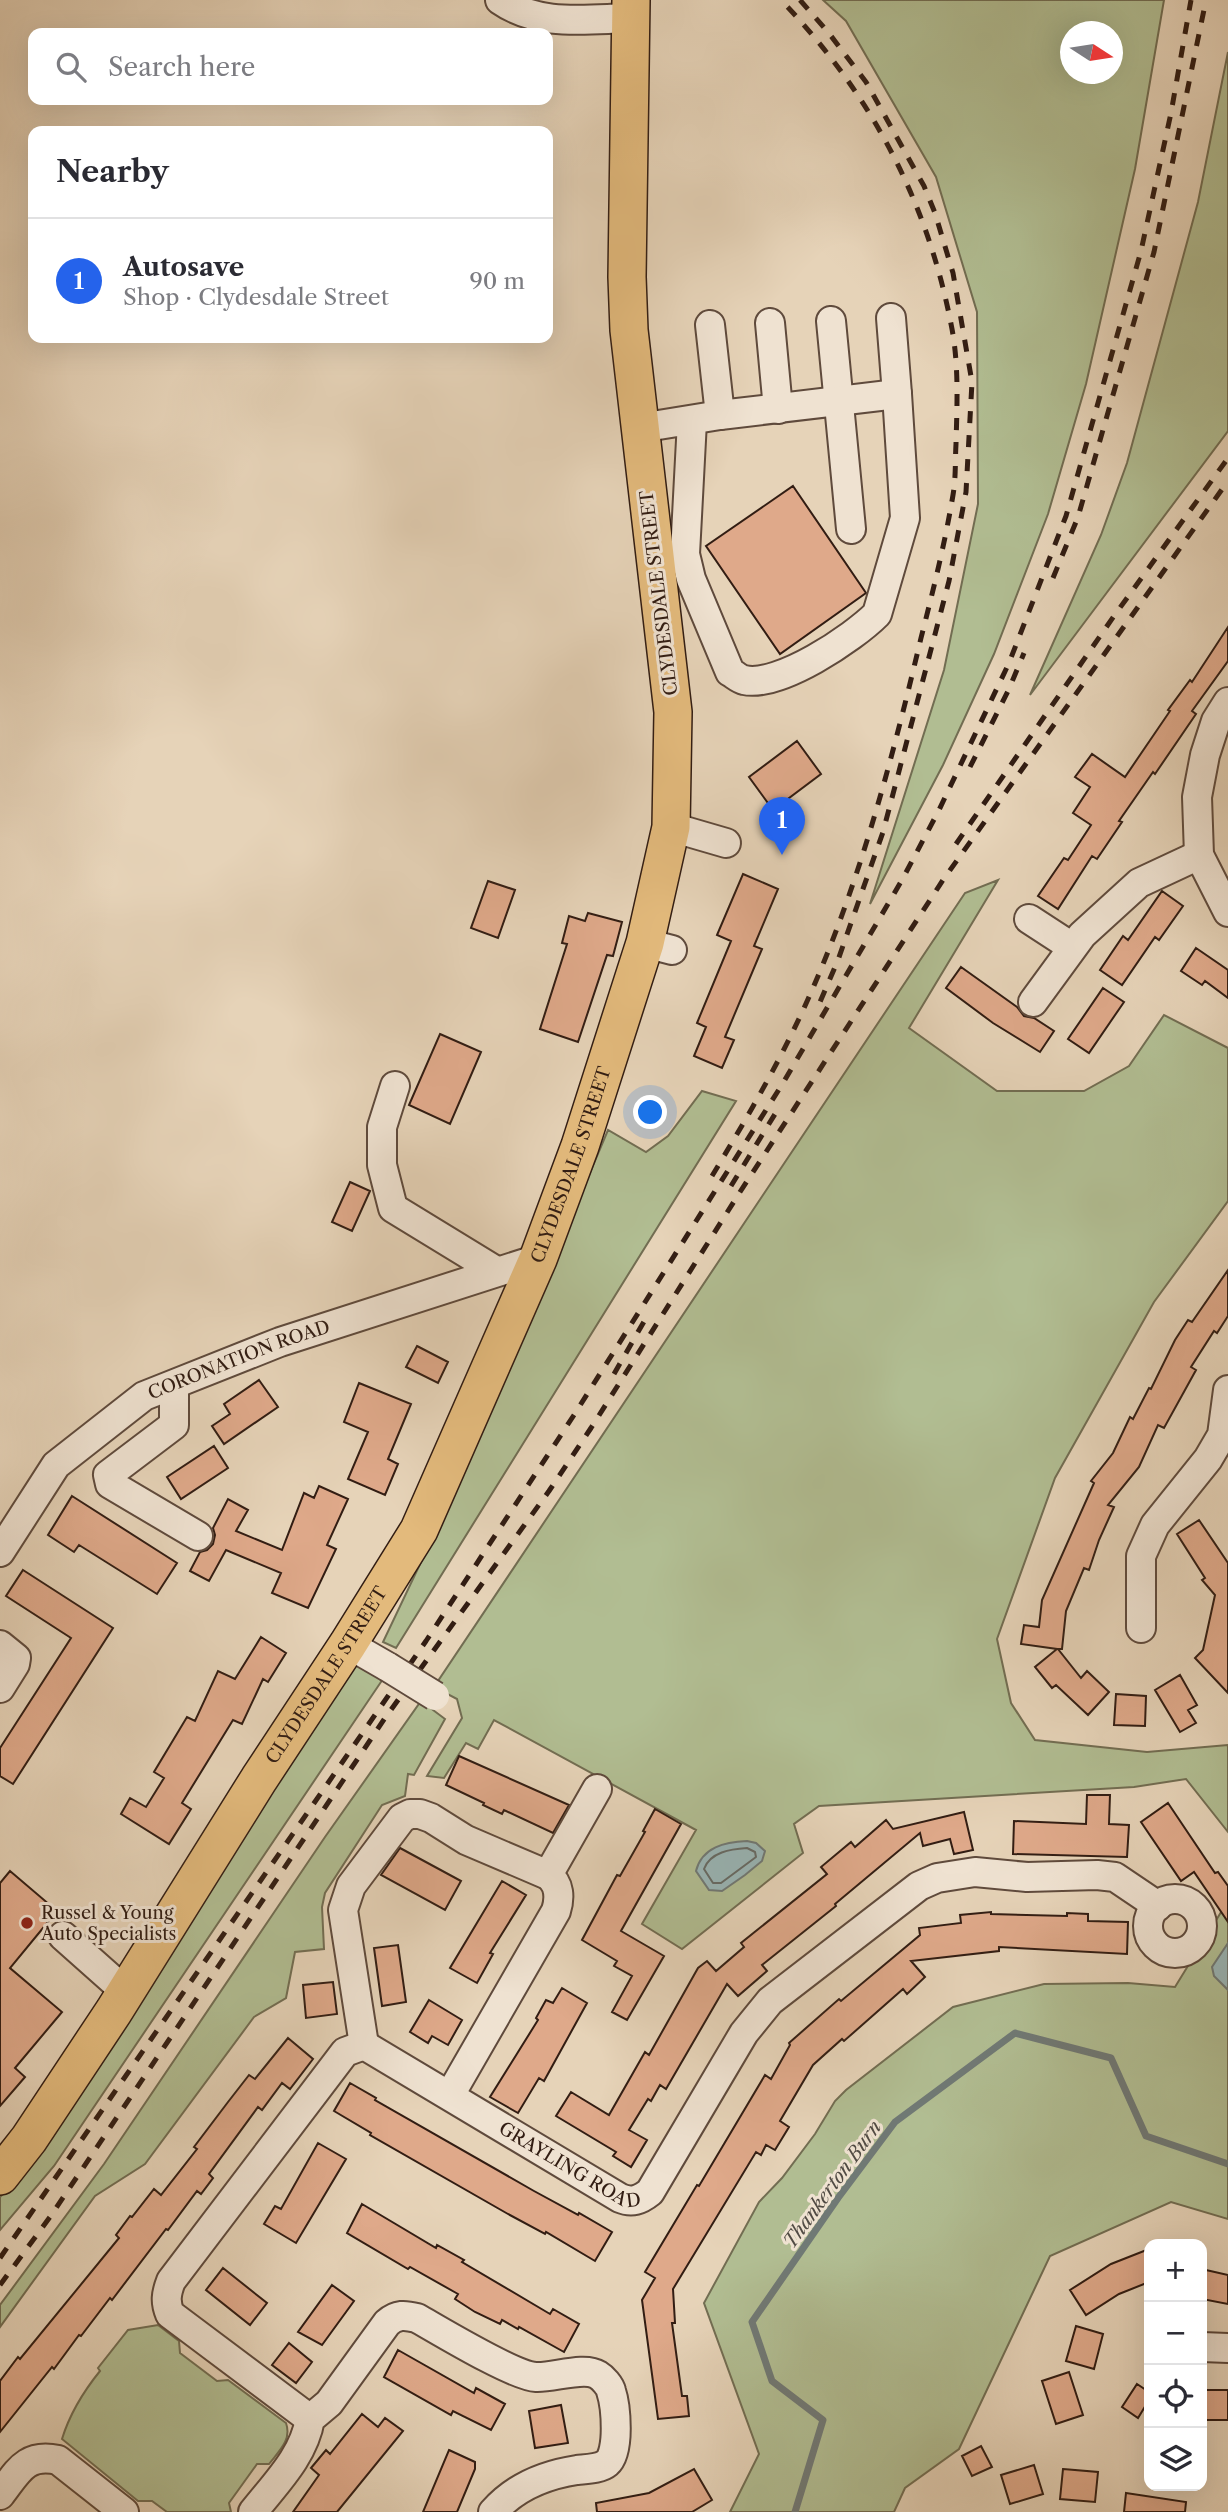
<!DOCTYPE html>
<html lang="en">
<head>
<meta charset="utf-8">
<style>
  :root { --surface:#fff; --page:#f7f7f7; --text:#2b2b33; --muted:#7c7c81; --line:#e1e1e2; --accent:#2563eb }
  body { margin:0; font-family:"Libre Caslon Text",serif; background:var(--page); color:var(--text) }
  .controls { position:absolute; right:21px; bottom:21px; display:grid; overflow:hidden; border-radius:14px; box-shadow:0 7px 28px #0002 }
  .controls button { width:63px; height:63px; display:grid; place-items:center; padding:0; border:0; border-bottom:2px solid var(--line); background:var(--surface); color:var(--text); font:35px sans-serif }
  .compass { position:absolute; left:1060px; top:21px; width:63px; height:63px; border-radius:50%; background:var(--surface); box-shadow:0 7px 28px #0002; rotate:102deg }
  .you { position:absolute; left:651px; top:1113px; width:24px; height:24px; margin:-18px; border:5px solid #fff; border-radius:50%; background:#1a73e8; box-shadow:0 0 0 10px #1a73e833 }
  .badge { display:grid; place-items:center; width:46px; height:46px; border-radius:50%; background:var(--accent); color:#fff; font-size:23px; font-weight:700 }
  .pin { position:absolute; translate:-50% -58px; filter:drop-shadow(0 2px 4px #0008) }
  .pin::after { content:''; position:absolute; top:37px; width:24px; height:21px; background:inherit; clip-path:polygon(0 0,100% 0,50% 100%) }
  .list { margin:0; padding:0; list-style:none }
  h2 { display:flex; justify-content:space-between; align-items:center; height:91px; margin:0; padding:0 28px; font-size:30px }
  h2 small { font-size:23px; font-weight:400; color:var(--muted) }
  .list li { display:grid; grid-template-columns:46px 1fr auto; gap:21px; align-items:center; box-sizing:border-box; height:126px; padding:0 28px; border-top:2px solid var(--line) }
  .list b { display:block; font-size:26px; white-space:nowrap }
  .list p { margin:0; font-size:23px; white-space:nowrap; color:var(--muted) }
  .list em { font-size:23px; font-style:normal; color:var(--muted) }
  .icon { flex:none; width:38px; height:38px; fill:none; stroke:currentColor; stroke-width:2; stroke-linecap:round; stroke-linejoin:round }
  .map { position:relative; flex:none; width:1228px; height:2512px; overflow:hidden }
  .search { position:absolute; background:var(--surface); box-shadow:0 7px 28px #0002; left:28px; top:28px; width:525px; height:77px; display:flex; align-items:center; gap:18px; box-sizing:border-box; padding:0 24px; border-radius:14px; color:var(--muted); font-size:26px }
  .panel { position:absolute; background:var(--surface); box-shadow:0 7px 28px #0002; left:28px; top:126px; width:525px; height:217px; border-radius:14px }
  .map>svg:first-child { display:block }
  .green { fill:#b1bd92; stroke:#726d52; stroke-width:2; fill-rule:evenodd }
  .water { fill:#99b6b7; stroke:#707975; stroke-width:2 }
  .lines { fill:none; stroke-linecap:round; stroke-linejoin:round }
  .shore { stroke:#666a65; stroke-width:2 }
  .stream { stroke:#707975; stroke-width:7 }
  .building { fill:#dfa98a; stroke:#321d13; stroke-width:2 }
  .minor-casing { stroke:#5f4a3c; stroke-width:32 }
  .major-casing { stroke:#321d13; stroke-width:40 }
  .minor { stroke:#efe2d1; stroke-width:28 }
  .major { stroke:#e3ba7c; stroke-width:37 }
  .rail { stroke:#321d13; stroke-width:5; stroke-dasharray:12 12; stroke-linecap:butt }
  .minor-bridge-casing { stroke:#5f4a3c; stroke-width:32; stroke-linecap:butt }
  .minor-bridge { stroke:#efe2d1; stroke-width:28 }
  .poi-dot { fill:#8f2418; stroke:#efe2d1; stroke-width:2.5 }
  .labels { text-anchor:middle; stroke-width:6; stroke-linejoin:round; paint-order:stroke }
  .street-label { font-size:18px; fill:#321d13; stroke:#efe2d1 }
  .poi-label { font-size:18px; fill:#321d13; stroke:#efe2d1; text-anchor:start }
  .water-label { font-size:19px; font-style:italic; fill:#514b44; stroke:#efe2d1 }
</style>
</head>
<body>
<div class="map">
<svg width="1228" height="2512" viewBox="0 0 1228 2512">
  <rect width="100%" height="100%" fill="#e6d3b8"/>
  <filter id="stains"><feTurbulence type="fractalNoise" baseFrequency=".00286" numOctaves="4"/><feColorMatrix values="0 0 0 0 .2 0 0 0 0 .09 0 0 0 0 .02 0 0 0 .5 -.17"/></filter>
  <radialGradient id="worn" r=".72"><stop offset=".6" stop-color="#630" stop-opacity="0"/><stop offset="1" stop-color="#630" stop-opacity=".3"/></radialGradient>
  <path class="green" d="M 823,0 L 1164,0 L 1135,169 L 1086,384 L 1048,514 L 994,654 L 943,765 L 870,904 L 944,670 L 978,504 L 977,312 L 936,177 L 846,21 ZM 1070,32 L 1112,32 L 1112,74 L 1070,74 Z
    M 1228,52 L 1228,431 L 1030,695 L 1101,535 L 1127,463 L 1198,202 Z
    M 998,880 L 909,1028 L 997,1091 L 1084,1091 L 1129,1066 L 1164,1015 L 1228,1048 L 1228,1201 L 1154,1302 L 1055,1478 L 997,1639 L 1011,1703 L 1035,1740 L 1147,1752 L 1228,1745 L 1228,1832 L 1186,1779 L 1134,1787 L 819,1806 L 794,1824 L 803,1853 L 682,1949 L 642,1924 L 696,1830 L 494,1720 L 478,1749 L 466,1743 L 444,1778 L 427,1776 L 462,1718 L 457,1699 L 434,1687 L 965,893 Z
    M 702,1091 L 736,1101 L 396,1648 L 383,1642 L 461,1478 L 608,1130 L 646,1152 L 668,1136 Z
    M 354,1661 L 385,1676 L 54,2166 L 0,2230 L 0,2197 L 34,2161 Z
    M 421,1701 L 445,1719 L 414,1775 L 408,1774 L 405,1796 L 382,1805 L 325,1893 L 322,1907 L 324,1949 L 295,1952 L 286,1998 L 254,2017 L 145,2164 L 95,2196 L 0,2327 L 0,2305 L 104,2164 L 325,1837 Z
    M 1228,1905 L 1228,2219 L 1171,2202 L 1050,2256 L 959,2449 L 905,2488 L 894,2512 L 730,2512 L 759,2454 L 704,2303 L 759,2202 L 782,2178 L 815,2134 L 835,2101 L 846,2090 L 953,2007 L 1044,1984 L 1128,1983 L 1175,1987 L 1223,1909 Z
    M 158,2325 L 179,2341 L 180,2353 L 217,2381 L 228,2380 L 286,2423 C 292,2440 279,2451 269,2464 L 257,2464 L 229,2503 L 231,2512 L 167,2512 L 152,2501 L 138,2501 L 62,2439 C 70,2413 83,2392 100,2371 L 98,2368 L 128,2330 Z"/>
  <path class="water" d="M 747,1841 L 756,1843 L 765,1851 L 762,1861 L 745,1875 L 722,1891 L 709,1890 L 696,1871 C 702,1847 725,1842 747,1841 Z
    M 1228,1943 L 1228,1990 L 1214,1976 L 1212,1967 Z"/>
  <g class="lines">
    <path class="shore" d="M 747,1848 L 755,1852 L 756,1857 L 721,1883 L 713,1883 L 704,1869 C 710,1852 731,1849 747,1848 Z"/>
    <path class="stream" d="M 795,2512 L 823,2420 L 772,2381 L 752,2322 L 838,2198 L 895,2122 L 1015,2033 L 1111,2058 L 1146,2136 L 1228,2164"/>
  </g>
  <path class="building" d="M 793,486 L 866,593 L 780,654 L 706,546 Z
    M 1228,627 L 1228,661 L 1192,711 L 1196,714 L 1155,774 L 1153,772 L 1119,821 L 1122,822 L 1097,859 L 1092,856 L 1058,909 L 1038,896 L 1064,858 L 1068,860 L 1091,825 L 1073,813 L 1090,787 L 1075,777 L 1092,754 L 1125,777 L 1170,711 L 1168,710 L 1190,680 L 1192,682 Z
    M 797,741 L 821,774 L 773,810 L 749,777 Z
    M 743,874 L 778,889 L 754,946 L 762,949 L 725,1037 L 734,1040 L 722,1068 L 694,1056 L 706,1027 L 697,1023 L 731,941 L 717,935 Z
    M 488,881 L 515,890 L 498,938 L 471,928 Z
    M 1162,891 L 1183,906 L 1159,940 L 1155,937 L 1122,985 L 1100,970 L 1123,936 L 1128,940 Z
    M 588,913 L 622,922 L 613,956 L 607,955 L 578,1042 L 540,1029 L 567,944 L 562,943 L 569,916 L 585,921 Z
    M 1196,948 L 1228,970 L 1228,998 L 1205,981 L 1202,985 L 1181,971 Z
    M 961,967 L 1017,1007 L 1024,1016 L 1034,1018 L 1054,1031 L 1040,1052 L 993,1023 L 946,988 Z
    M 1103,988 L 1124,1002 L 1089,1053 L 1068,1039 Z
    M 440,1034 L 481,1052 L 450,1124 L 409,1105 Z
    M 350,1182 L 370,1191 L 352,1231 L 332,1222 Z
    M 1228,1270 L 1228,1316 L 1217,1333 L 1214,1331 L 1191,1367 L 1196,1370 L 1164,1428 L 1158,1425 L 1139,1467 L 1108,1505 L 1114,1507 L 1099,1540 L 1089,1570 L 1084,1568 L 1066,1611 L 1062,1649 L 1058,1649 L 1081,1678 L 1087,1671 L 1109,1692 L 1088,1715 L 1056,1685 L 1052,1688 L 1035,1667 L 1057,1649 L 1021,1644 L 1024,1625 L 1039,1627 L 1042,1600 L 1094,1483 L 1091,1481 L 1113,1453 L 1130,1417 L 1133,1419 L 1149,1388 L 1151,1389 L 1175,1340 L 1188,1320 L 1192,1322 Z
    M 417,1346 L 448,1362 L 438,1383 L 406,1367 Z
    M 259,1380 L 278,1407 L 224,1444 L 212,1426 L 230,1414 L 224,1404 Z
    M 359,1383 L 411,1404 L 388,1459 L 398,1464 L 385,1495 L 348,1479 L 368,1432 L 344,1422 Z
    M 214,1446 L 228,1468 L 181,1499 L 167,1477 Z
    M 319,1486 L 348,1499 L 327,1545 L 336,1549 L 308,1608 L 272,1593 L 281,1573 L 226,1550 L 209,1581 L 190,1571 L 200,1552 L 207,1550 L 213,1544 L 215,1535 L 213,1528 L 228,1499 L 248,1510 L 236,1531 L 282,1550 L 304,1493 L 314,1498 Z
    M 72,1496 L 177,1563 L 157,1594 L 79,1545 L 74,1552 L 48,1535 Z
    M 1199,1520 L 1228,1563 L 1228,1693 L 1195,1658 L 1203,1650 L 1215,1595 L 1202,1580 L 1205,1578 L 1177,1534 Z
    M 23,1570 L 113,1628 L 13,1784 L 0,1776 L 0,1748 L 71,1638 L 6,1596 Z
    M 261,1637 L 286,1653 L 268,1682 L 263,1679 L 242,1724 L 233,1720 L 182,1803 L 191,1809 L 169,1844 L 121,1814 L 130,1798 L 146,1807 L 164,1778 L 154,1772 L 187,1717 L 195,1721 L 218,1671 L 235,1679 Z
    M 1180,1675 L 1197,1705 L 1188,1710 L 1196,1723 L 1180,1732 L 1155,1690 Z
    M 1116,1694 L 1146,1696 L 1145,1726 L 1114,1725 Z
    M 459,1756 L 569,1805 L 553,1833 L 504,1810 L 502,1814 L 483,1805 L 484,1803 L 446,1785 Z
    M 1087,1795 L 1110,1795 L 1109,1824 L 1129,1825 L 1127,1857 L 1013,1854 L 1014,1821 L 1086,1824 Z
    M 1168,1803 L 1215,1873 L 1218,1872 L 1228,1886 L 1228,1922 L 1194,1872 L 1181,1881 L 1141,1822 Z
    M 655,1809 L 681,1824 L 621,1931 L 664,1956 L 627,2020 L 612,2012 L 632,1976 L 614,1966 L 617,1961 L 582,1940 L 617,1875 L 620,1876 L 645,1832 L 643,1831 Z
    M 964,1812 L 973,1850 L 954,1854 L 950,1839 L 923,1846 L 920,1833 L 835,1904 L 836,1906 L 762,1965 L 767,1971 L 738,1996 L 727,1984 L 666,2089 L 660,2085 L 651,2101 L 648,2099 L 629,2130 L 647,2140 L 631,2167 L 613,2156 L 616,2152 L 556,2116 L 571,2092 L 609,2115 L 645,2052 L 649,2055 L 698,1968 L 707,1961 L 716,1971 L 744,1947 L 741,1943 L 827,1874 L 821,1867 L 851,1842 L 855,1847 L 886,1820 L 893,1829 Z
    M 400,1848 L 461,1881 L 445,1910 L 381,1875 Z
    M 10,1871 L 57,1911 L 10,1968 L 62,2012 L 15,2068 L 25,2077 L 0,2106 L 0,1883 Z
    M 502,1881 L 526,1895 L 490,1953 L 493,1954 L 477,1983 L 450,1968 Z
    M 991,1912 L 991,1914 L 1067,1916 L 1067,1913 L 1088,1914 L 1088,1921 L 1128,1922 L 1127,1954 L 999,1947 L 999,1951 L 911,1961 L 925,1977 L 907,1994 L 903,1989 L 844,2041 L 842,2039 L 813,2065 L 780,2121 L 789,2127 L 775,2150 L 766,2145 L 761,2155 L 756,2152 L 673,2289 L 675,2323 L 672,2323 L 682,2396 L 687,2396 L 689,2416 L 658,2419 L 642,2300 L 655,2278 L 645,2272 L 697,2185 L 699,2186 L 765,2075 L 771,2079 L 790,2045 L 789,2043 L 839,1999 L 841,2001 L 920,1935 L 919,1928 L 961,1923 L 960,1915 Z
    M 398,1945 L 406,2002 L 382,2006 L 374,1948 Z
    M 333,1982 L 337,2014 L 306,2018 L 303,1985 Z
    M 562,1988 L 587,2003 L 544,2081 L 539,2078 L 518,2113 L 490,2097 L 538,2020 L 536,2018 L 546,2000 L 553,2003 Z
    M 429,2000 L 462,2020 L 448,2045 L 432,2036 L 428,2043 L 410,2032 Z
    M 288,2038 L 313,2059 L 290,2089 L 282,2083 L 262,2110 L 258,2107 L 209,2174 L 213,2178 L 201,2194 L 197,2191 L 168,2230 L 166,2229 L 112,2300 L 110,2298 L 81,2336 L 79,2335 L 54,2369 L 52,2367 L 0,2432 L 0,2381 L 18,2357 L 20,2359 L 119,2238 L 116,2235 L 130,2216 L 132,2217 L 154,2189 L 161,2195 L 197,2149 L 194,2147 L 228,2102 L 249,2075 L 255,2079 Z
    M 350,2083 L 376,2098 L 375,2100 L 534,2191 L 578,2215 L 579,2213 L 612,2232 L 595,2261 L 546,2232 L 545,2234 L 508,2214 L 370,2135 L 371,2133 L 334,2111 Z
    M 318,2143 L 346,2159 L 296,2243 L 264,2224 L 275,2206 L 281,2209 Z
    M 362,2204 L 436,2248 L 437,2245 L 464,2260 L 462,2262 L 550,2314 L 553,2309 L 579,2324 L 564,2352 L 519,2327 L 518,2329 L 502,2320 L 500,2324 L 475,2312 L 455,2299 L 458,2294 L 410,2267 L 408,2269 L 347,2233 Z
    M 1149,2249 L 1149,2282 L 1119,2294 L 1086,2315 L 1070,2290 L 1111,2264 Z
    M 223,2268 L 267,2303 L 250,2325 L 206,2290 Z
    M 1206,2270 L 1228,2275 L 1228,2304 L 1202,2299 Z
    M 332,2285 L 354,2301 L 322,2345 L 298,2332 Z
    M 1076,2326 L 1103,2334 L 1094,2369 L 1066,2361 Z
    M 289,2343 L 312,2362 L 296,2383 L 272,2365 Z
    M 398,2350 L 474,2393 L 476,2388 L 505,2404 L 491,2430 L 453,2411 L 451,2415 L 384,2377 Z
    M 1069,2372 L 1083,2415 L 1056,2424 L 1042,2381 Z
    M 1137,2384 L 1149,2392 L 1149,2400 L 1138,2418 L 1122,2407 Z
    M 1202,2390 L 1228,2390 L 1228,2420 L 1202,2420 Z
    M 561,2405 L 568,2443 L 535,2448 L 529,2411 Z
    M 362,2414 L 378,2427 L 385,2418 L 403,2431 L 337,2512 L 293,2512 L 319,2475 L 311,2468 L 326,2450 L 330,2454 Z
    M 981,2446 L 992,2467 L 972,2476 L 962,2456 Z
    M 449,2450 L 475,2462 L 475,2469 L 457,2512 L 423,2512 Z
    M 1034,2465 L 1043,2494 L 1010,2504 L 1001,2475 Z
    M 694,2469 L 712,2500 L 692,2512 L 597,2512 L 596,2503 L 649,2493 Z
    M 1063,2469 L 1098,2472 L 1095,2502 L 1060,2499 Z
    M 1126,2493 L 1186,2502 L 1185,2512 L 1124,2512 Z"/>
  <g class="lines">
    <g class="minor-casing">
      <g id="minor">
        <path d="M 500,0 C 539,27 585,19 631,18"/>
        <path d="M 891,318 L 897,394"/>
        <path d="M 831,321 L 851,529"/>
        <path d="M 770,323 L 778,409"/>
        <path d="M 710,325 L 720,415"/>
        <path d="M 640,428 L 720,415 L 897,394 L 905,518 L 877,614 C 853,638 779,688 744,680 C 739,679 734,674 730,672 L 691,579 L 685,554 L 692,421"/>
        <path d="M 1228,702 L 1216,721 L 1205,755 L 1197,797 L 1199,855 L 1228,912"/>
        <path d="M 671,827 L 726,843"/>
        <path d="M 1029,919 L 1072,947"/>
        <path d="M 645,943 L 672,950"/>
        <path d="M 1033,1002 L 1082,935 L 1139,883 L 1199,855"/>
        <path d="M 395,1086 L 382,1127 L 382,1165 L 393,1208 L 496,1271"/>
        <path d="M 174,1385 L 174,1425 L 108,1475 L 110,1484 L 198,1536"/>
        <path id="s1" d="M 0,1552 L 56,1465 L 144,1396 L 280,1342 L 538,1259"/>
        <path d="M 1141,1628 L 1141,1556 L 1155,1525 L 1208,1459 L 1222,1435 L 1228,1390"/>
        <path d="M 348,1644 L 388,1667"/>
        <path d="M 0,1645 L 16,1658 L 15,1664 L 0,1688"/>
        <path d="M 548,1875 L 597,1789"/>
        <circle cx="1175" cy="1926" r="27"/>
        <path d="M 63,1936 L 126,1992"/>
        <path d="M 364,2045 L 343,1910 L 351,1886 L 402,1818 L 410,1814 L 420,1814 L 431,1818 L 466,1840 L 548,1875 C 560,1884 560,1898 556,1911 L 450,2095"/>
        <path d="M 1202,2347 L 1228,2348"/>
        <path id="s2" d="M 310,2419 L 170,2314 C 165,2302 166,2294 171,2281 L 345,2052 L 364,2045 L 620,2198 C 632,2203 640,2200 650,2192 L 744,2033 L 770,2001 L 919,1886 L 937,1878 L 975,1872 L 1027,1877 L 1097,1875 L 1115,1877 L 1158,1906"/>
        <path d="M 0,2495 C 18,2472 25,2453 58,2460 L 124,2512"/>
        <path d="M 253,2512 C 275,2484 304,2456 310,2419 L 329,2403 L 387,2323 C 397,2314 405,2315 417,2318 C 440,2331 514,2376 536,2377 C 553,2378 584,2366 598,2375 C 603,2378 610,2386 611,2391 C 616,2406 620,2452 607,2463 C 600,2469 586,2469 577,2470 C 544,2475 515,2487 493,2512"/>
      </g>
    </g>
    <g class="major-casing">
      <g id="major">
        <path id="s3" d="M 0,2176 L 29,2139 L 114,2011 L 259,1779 L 348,1644 L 419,1530 L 538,1259 L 580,1146 L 645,943 L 671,827 L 673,712 L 629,330 L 627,277 L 631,0"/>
      </g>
    </g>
    <use href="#minor" class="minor"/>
    <use href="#major" class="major"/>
    <path class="rail" d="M 800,0 L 828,32 L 866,82 L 924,186 L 935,213 L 953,273 L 972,382 L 966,492 L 949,581 L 883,832 L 838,960 L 817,1009
      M 1053,578 L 1078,517 L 1154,252 L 1206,0
      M 970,767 L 1009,689 L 1024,653
      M 956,844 L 1114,616 L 1228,458
      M 712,1176 C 745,1121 777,1067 804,1008 C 858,890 891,764 921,638 C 933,591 945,543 953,495 C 956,478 955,461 956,444 C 957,406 959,367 952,329 C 928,201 871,94 781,0
      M 731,1186 L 775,1114
      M 614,1374 L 646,1318
      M 0,2258 L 426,1641 L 574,1415 L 783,1083 L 902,880 L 939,810 L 1009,663 L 1066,516 L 1141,251 L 1171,113 L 1191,0
      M 0,2285 L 50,2217 L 385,1718 L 549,1491 L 591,1428 L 740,1192 L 943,880 L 1228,481"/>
    <g class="minor-bridge-casing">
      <path id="minor-bridge" d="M 388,1667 L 435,1696"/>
    </g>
    <use href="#minor-bridge" class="minor-bridge"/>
  </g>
  <circle class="poi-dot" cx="27" cy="1923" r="7"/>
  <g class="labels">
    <g class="street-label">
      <text transform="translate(659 593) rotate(-97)" y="6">CLYDESDALE STREET</text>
      <text dy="6" stroke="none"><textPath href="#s3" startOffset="1166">CLYDESDALE STREET</textPath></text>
      <text dy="6" stroke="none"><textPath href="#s1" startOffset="317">CORONATION ROAD</textPath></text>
      <text dy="6" stroke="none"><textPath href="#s3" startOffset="598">CLYDESDALE STREET</textPath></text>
      <text dy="6" stroke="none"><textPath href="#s2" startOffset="756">GRAYLING ROAD</textPath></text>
    </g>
    <g class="poi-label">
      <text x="41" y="1919">Russel &amp; Young<tspan x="41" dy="21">Auto Specialists</tspan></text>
    </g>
    <g class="water-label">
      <text transform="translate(832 2184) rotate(-54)" y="7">Thankerton Burn</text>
    </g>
  </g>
  <rect width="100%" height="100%" filter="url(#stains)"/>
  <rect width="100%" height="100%" fill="url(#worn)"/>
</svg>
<div class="controls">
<button>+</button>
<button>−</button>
<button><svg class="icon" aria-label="locate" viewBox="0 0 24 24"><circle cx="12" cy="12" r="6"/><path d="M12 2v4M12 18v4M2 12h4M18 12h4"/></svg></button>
<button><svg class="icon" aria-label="layers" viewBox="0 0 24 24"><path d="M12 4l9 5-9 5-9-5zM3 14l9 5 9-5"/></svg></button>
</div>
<svg class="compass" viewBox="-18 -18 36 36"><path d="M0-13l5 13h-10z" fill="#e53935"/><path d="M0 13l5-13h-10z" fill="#7c7c81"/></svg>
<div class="you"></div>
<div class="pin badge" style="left:782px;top:855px">1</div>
<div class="search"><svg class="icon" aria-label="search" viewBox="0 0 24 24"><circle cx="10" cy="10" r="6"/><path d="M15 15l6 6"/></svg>Search here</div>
<section class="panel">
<h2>Nearby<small></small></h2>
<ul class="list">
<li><span class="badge">1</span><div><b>Autosave</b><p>Shop · Clydesdale Street</p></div><em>90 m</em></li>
</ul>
</section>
</div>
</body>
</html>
